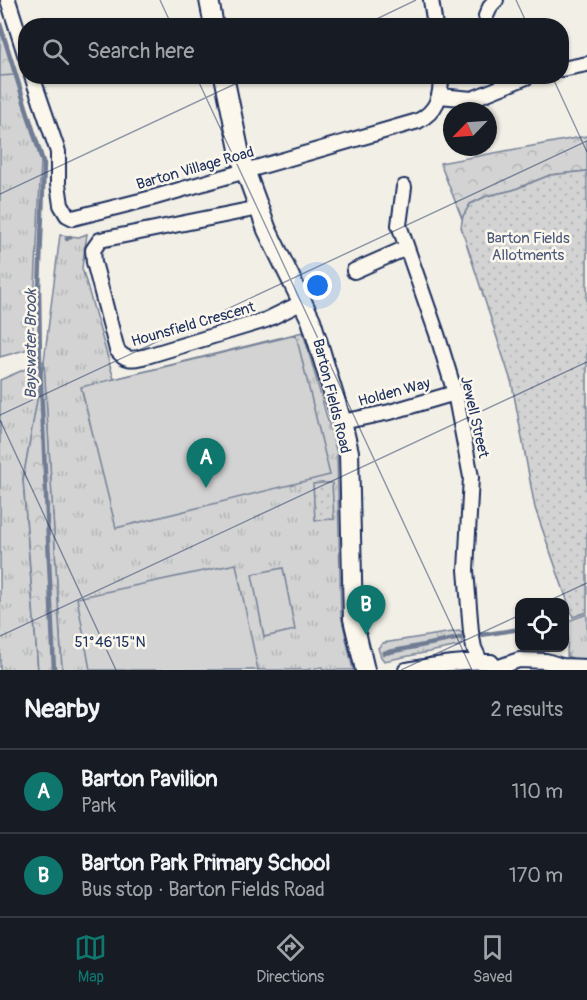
<!DOCTYPE html>
<html lang="en">
<head>
<meta charset="utf-8">
<style>
  :root { --surface:#171b24; --page:#242831; --text:#f1f3f6; --muted:#9ea1a6; --line:#363941; --accent:#0f766e }
  body { margin:0; font-family:Pangolin,sans-serif; background:var(--page); color:var(--text) }
  .controls { position:absolute; right:18px; bottom:18px; display:grid; overflow:hidden; border-radius:12px; box-shadow:0 2px 4px #0004 }
  .controls button { width:54px; height:54px; display:grid; place-items:center; padding:0; border:0; border-bottom:2px solid var(--line); background:var(--surface); color:var(--text); font:30px sans-serif }
  .compass { position:absolute; left:443px; top:102px; width:54px; height:54px; border-radius:50%; background:var(--surface); box-shadow:0 2px 4px #0004; rotate:245deg }
  .you { position:absolute; left:318px; top:286px; width:21px; height:21px; margin:-15px; border:4px solid #fff; border-radius:50%; background:#1a73e8; box-shadow:0 0 0 9px #1a73e833 }
  .badge { display:grid; place-items:center; width:39px; height:39px; border-radius:50%; background:var(--accent); color:#fff; font-size:20px; font-weight:700 }
  .pin { position:absolute; translate:-50% -50px; filter:drop-shadow(0 2px 3px #0008) }
  .pin::after { content:''; position:absolute; top:32px; width:21px; height:18px; background:inherit; clip-path:polygon(0 0,100% 0,50% 100%) }
  .list { margin:0; padding:0; list-style:none }
  h2 { display:flex; justify-content:space-between; align-items:center; height:78px; margin:0; padding:0 24px; font-size:26px }
  h2 small { font-size:20px; font-weight:400; color:var(--muted) }
  .list li { display:grid; grid-template-columns:39px 1fr auto; gap:18px; align-items:center; box-sizing:border-box; height:84px; padding:0 24px; border-top:2px solid var(--line) }
  .list b { display:block; font-size:22px; white-space:nowrap }
  .list p { margin:0; font-size:20px; white-space:nowrap; color:var(--muted) }
  .list em { font-size:20px; font-style:normal; color:var(--muted) }
  .icon { flex:none; width:33px; height:33px; fill:none; stroke:currentColor; stroke-width:2; stroke-linecap:round; stroke-linejoin:round }
  .map { position:relative; flex:none; width:587px; height:670px; overflow:hidden }
  .search { position:absolute; background:var(--surface); box-shadow:0 2px 4px #0004; left:18px; right:18px; top:18px; height:66px; display:flex; align-items:center; gap:15px; box-sizing:border-box; padding:0 21px; border-radius:24px; color:var(--muted); font-size:22px }
  .sheet { height:246px; background:var(--surface) }
  nav { display:flex; justify-content:space-around; align-items:center; box-sizing:border-box; height:84px; border-top:2px solid var(--line); background:var(--surface); font-size:16px; color:var(--muted) }
  nav a { display:grid; justify-items:center; gap:3px }
  nav .on { color:var(--accent) }
  .map>svg:first-child { display:block }
  .grass { fill:url(#grass-tufts); stroke:#768198; stroke-width:1.5 }
  .forest { fill:url(#forest-crowns); stroke:#768198; stroke-width:1.5 }
  .garden { fill:url(#garden-dots); stroke:#768198; stroke-width:1.5 }
  .pitch { fill:#d2d3d2; stroke:#768198; stroke-width:1.5 }
  .lines { fill:none; stroke-linecap:round; stroke-linejoin:round }
  .stream { stroke:#707b93; stroke-width:4.5 }
  .street-casing { stroke:#1b2f5e; stroke-width:18 }
  .secondary-casing { stroke:#1b2f5e; stroke-width:22 }
  .street { stroke:#fbf7ec; stroke-width:14 }
  .secondary { stroke:#fbf7ec; stroke-width:18 }
  .ticks { fill:none; stroke:#1b2f5e; stroke-width:1.5; stroke-opacity:0.45 }
  .labels { text-anchor:middle; stroke-width:5; stroke-linejoin:round; paint-order:stroke }
  .street-label { font-size:15px; fill:#1b2f5e; stroke:#fbf7ec }
  .park-label { font-size:15px; fill:#49587b; stroke:#fbf7ec }
  .water-label { font-size:16px; font-style:italic; fill:#465579; stroke:#fbf7ec }
  .ticks-label { font-size:15px; text-anchor:middle; fill:#1b2f5e; stroke:#fbf7ec; stroke-width:5; stroke-linejoin:round; paint-order:stroke }
</style>
</head>
<body>
<div class="map">
<svg width="587" height="670" viewBox="0 0 587 670">
  <defs>
    <pattern id="grass-tufts" width="24" height="20" patternUnits="userSpaceOnUse" patternTransform="scale(1.5)"><rect width="24" height="20" fill="#d2d3d2"/><path d="M3 7l-1-3M5 7V3M7 7l1-3M15 17l-1-3M17 17v-4M19 17l1-3" fill="none" stroke="#b4b5b7"/></pattern>
    <pattern id="forest-crowns" width="20" height="18" patternUnits="userSpaceOnUse" patternTransform="scale(1.5)"><rect width="20" height="18" fill="#d2d3d2"/><path d="M2 6a3 3 0 1 1 6 0M12 15a3 3 0 1 1 6 0" fill="none" stroke="#b4b5b7"/></pattern>
    <pattern id="garden-dots" width="8" height="8" patternUnits="userSpaceOnUse" patternTransform="scale(1.5)"><rect width="8" height="8" fill="#d2d3d2"/><path d="M2 2h.1M6 6h.1" fill="none" stroke="#b4b5b7" stroke-width="1.8" stroke-linecap="round"/></pattern>
  </defs>
  <rect width="100%" height="100%" fill="#f2efe6"/>
  <filter id="ink" filterUnits="userSpaceOnUse"><feTurbulence type="fractalNoise" baseFrequency=".0167" numOctaves="2"/><feDisplacementMap in="SourceGraphic" scale="12" xChannelSelector="R" yChannelSelector="G"/><feConvolveMatrix kernelMatrix="1 2 1 2 8 2 1 2 1" color-interpolation-filters="sRGB"/></filter>
  <g filter="url(#ink)">
    <path class="grass" d="M 0,28 L 41,162 L 32,348 L 0,357 Z
      M 87,234 L 82,268 L 114,379 L 303,332 L 337,453 L 341,615 L 353,670 L 323,670 L 322,667 L 305,670 L 62,670 L 44,365 L 23,479 L 38,670 L 0,670 L 0,380 L 44,361 L 60,235 L 79,237 Z
      M 587,614 L 587,659 L 577,660 L 567,656 L 568,621 Z
      M 459,631 L 462,633 L 462,644 L 459,646 L 384,661 L 381,657 L 378,648 L 383,643 Z"/>
    <path class="forest" d="M 0,28 L 14,75 L 0,76 Z
      M 587,136 L 587,171 L 550,175 L 513,190 L 487,196 L 470,204 L 463,221 L 440,163 Z
      M 44,361 L 62,670 L 38,670 L 23,479 Z"/>
    <path class="garden" d="M 587,171 L 587,612 L 573,617 L 535,508 L 512,384 L 461,227 L 463,216 L 470,204 L 487,196 L 513,190 L 550,175 Z
      M 321,483 L 332,483 L 334,519 L 315,520 L 313,484 Z"/>
    <path class="pitch" d="M 296,335 L 330,475 L 116,528 L 81,387 Z
      M 236,564 L 258,670 L 90,670 L 77,598 Z
      M 283,568 L 295,630 L 264,637 L 252,574 Z"/>
    <g class="lines">
      <path class="stream" d="M 0,24 L 44,165 L 39,288 L 40,362 L 54,670
        M 67,239 L 70,237
        M 481,635 L 520,629
        M 384,653 L 460,638"/>
      <g class="street-casing">
        <path id="street" d="M 8,0 L 26,57
          M 431,0 L 435,26
          M 486,16 L 491,5 L 496,0
          M 562,69 L 587,64
          M 32,76 L 58,152 L 58,184 L 61,205 L 67,215 L 73,218 L 152,198 L 418,121 C 437,111 441,97 441,76
          M 440,96 L 472,99 L 529,76
          M 404,187 L 399,225 L 437,334 L 455,393 L 471,477 L 466,570 L 471,632 L 474,648 L 480,661
          M 259,208 L 100,240 L 93,250 L 94,262 L 117,350 C 127,362 133,359 147,356 L 266,320 L 303,302
          M 354,271 L 406,248
          M 342,422 L 390,412 L 455,393
          M 496,668 L 519,660 L 546,661 L 562,666 L 587,667
          M 406,670 C 435,665 462,660 491,662 L 497,670"/>
      </g>
      <g class="secondary-casing">
        <path id="secondary" d="M 209,0 L 214,26
          M 224,76 L 241,159 L 267,230 L 311,320 L 342,422 L 349,452 L 353,619 L 365,670"/>
      </g>
      <use href="#street" class="street"/>
      <use href="#secondary" class="secondary"/>
    </g>
  </g>
  <path class="ticks" d="M 160,0 L 172,26M 516,0 L 528,26M 362,26 L 416,0M 196,76 L 472,670M 552,76 L 587,152M 0,194 L 252,76M 0,415 L 587,141M 0,420 L 116,670M 546,602 L 587,583M 0,636 L 587,362M 401,670 L 520,615"/>
  <g class="labels">
    <g class="street-label">
      <text transform="translate(195 168) rotate(-16)" y="5">Barton Village Road</text>
      <text transform="translate(193 324) rotate(-16)" y="5">Hounsfield Crescent</text>
      <text transform="translate(394 392) rotate(-15)" y="5">Holden Way</text>
      <text transform="translate(332 396) rotate(76)" y="5">Barton Fields Road</text>
      <text transform="translate(475 417) rotate(77)" y="5">Jewell Street</text>
    </g>
    <g class="park-label">
      <text x="528" y="243">Barton Fields<tspan x="528" dy="17">Allotments</tspan></text>
    </g>
    <g class="water-label">
      <text transform="translate(30 344) rotate(-90)" y="6">Bayswater Brook</text>
    </g>
  </g>
  <g class="ticks-label">
    <text x="110" y="647">51°46'15"N</text>
  </g>
</svg>
<div class="controls">
<button><svg class="icon" aria-label="locate" viewBox="0 0 24 24"><circle cx="12" cy="12" r="6"/><path d="M12 2v4M12 18v4M2 12h4M18 12h4"/></svg></button>
</div>
<svg class="compass" viewBox="-18 -18 36 36"><path d="M0-13l5 13h-10z" fill="#e53935"/><path d="M0 13l5-13h-10z" fill="#9ea1a6"/></svg>
<div class="you"></div>
<div class="pin badge" style="left:206px;top:488px">A</div>
<div class="pin badge" style="left:366px;top:635px">B</div>
<div class="search"><svg class="icon" aria-label="search" viewBox="0 0 24 24"><circle cx="10" cy="10" r="6"/><path d="M15 15l6 6"/></svg>Search here</div>
</div>
<section class="sheet">
<h2>Nearby<small>2 results</small></h2>
<ul class="list">
<li><span class="badge">A</span><div><b>Barton Pavilion</b><p>Park</p></div><em>110 m</em></li>
<li><span class="badge">B</span><div><b>Barton Park Primary School</b><p>Bus stop · Barton Fields Road</p></div><em>170 m</em></li>
</ul>
</section>
<nav>
<a class="on"><svg class="icon" aria-label="map" viewBox="0 0 24 24"><path d="M3 6l6-2 6 2 6-2v14l-6 2-6-2-6 2zM9 4v14M15 6v14"/></svg>Map</a>
<a><svg class="icon" aria-label="directions" viewBox="0 0 24 24"><path d="M12 3l9 9-9 9-9-9zM9 14v-3h6M13 9l2 2-2 2"/></svg>Directions</a>
<a><svg class="icon" aria-label="saved" viewBox="0 0 24 24"><path d="M7 4h10v16l-5-4-5 4z"/></svg>Saved</a>
</nav>
</body>
</html>
